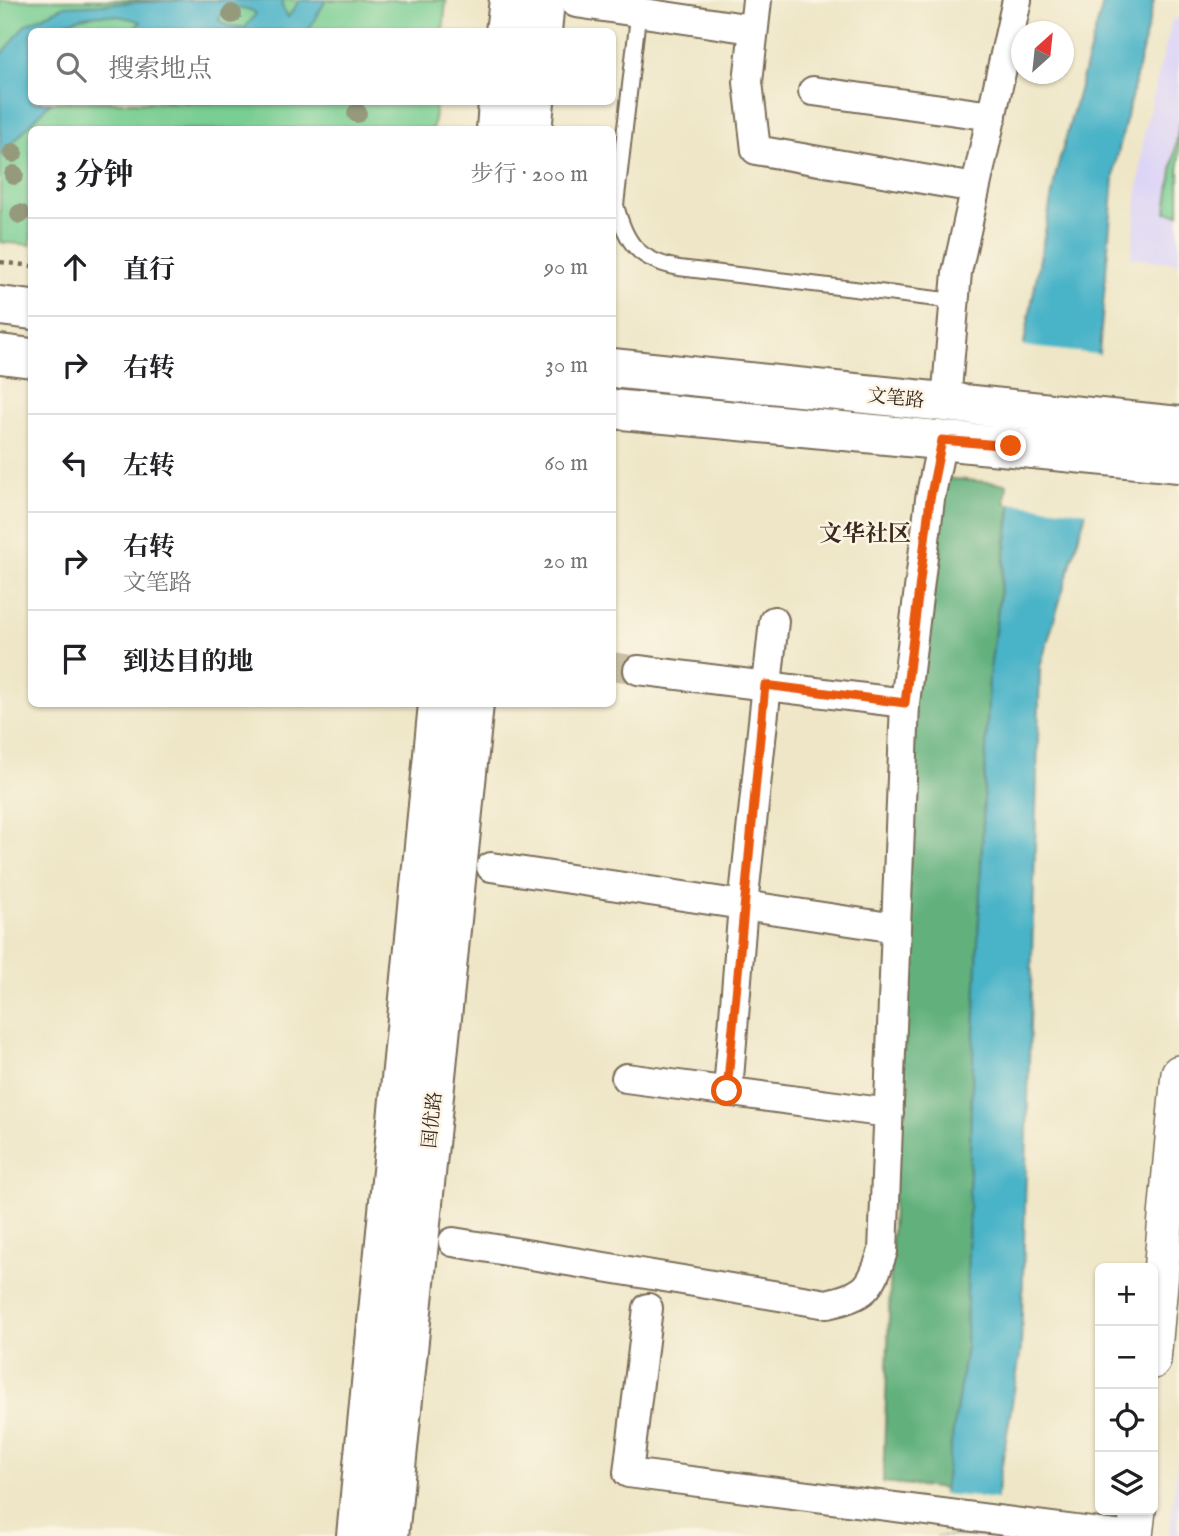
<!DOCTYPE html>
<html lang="zh">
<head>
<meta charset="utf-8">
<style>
  :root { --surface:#fff; --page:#f2f2f2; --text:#202124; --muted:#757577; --line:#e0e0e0 }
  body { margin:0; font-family:"IM FELL English","Noto Serif SC",serif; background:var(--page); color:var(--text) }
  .controls { position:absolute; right:21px; bottom:21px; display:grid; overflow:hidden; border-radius:10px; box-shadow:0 2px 5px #0004 }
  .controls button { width:63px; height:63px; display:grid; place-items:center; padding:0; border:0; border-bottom:2px solid var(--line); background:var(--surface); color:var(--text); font:35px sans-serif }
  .compass { position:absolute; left:1011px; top:21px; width:63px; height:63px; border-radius:50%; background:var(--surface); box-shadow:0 2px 5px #0004; rotate:27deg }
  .stop { position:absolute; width:21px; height:21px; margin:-16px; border:5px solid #ea580c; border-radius:50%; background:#fff }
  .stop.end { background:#ea580c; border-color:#fff; box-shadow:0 2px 7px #0008 }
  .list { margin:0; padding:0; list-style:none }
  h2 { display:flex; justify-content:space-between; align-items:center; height:91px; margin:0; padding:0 28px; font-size:30px }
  h2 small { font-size:23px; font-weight:400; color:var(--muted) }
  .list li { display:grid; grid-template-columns:46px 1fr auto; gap:21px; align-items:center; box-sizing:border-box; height:98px; padding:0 28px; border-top:2px solid var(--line) }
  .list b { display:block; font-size:26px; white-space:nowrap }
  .list p { margin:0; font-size:23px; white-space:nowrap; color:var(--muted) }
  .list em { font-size:23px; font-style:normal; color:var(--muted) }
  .icon { flex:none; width:38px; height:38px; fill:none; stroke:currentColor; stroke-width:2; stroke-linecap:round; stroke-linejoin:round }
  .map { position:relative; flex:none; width:1179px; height:1536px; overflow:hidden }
  .search { position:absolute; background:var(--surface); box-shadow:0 2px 5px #0004; left:28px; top:28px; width:588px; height:77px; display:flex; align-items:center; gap:18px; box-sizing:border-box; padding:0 24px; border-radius:10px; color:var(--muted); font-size:26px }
  .panel { position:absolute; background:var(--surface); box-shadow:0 2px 5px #0004; left:28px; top:126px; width:588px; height:581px; border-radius:10px }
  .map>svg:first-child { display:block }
  .built { fill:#ddd5f6 }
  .green { fill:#79ce93; stroke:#5a7c58; stroke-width:2 }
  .forest { fill:#62b17d; stroke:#4e6e4e; stroke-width:2 }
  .water { fill:#49b3c7; stroke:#426e72; stroke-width:2; fill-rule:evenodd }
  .pier { fill:#eee6c6 }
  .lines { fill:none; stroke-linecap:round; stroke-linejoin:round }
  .minor-tunnel { stroke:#cac0a4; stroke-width:28; stroke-dasharray:28 14; stroke-linecap:butt }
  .service-casing { stroke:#7a6c59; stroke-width:18 }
  .minor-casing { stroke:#7a6c59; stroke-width:32 }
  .tertiary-casing { stroke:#7a6c59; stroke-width:38 }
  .secondary-casing { stroke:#7a6c59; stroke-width:42 }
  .primary-casing { stroke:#7a6c59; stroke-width:42 }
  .path { stroke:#7a6c59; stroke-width:4.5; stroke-dasharray:5 5; stroke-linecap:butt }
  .service { stroke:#fff; stroke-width:14 }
  .minor { stroke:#fff; stroke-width:28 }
  .tertiary { stroke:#fff; stroke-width:35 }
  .secondary { stroke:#fff; stroke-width:38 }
  .primary { stroke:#fff; stroke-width:38 }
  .tree { fill:#969a7d }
  .route { stroke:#ea580c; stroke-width:9 }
  .labels { text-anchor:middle; stroke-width:5; stroke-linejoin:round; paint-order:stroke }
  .street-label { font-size:19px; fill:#3b2a1e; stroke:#fcf5e5 }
  .quarter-label { font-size:23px; font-weight:bold; fill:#3b2a1e; stroke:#fcf5e5 }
</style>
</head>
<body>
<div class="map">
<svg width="1179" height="1536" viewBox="0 0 1179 1536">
  <rect width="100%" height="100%" fill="#fcf5e5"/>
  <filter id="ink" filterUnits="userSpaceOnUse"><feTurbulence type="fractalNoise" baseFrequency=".0143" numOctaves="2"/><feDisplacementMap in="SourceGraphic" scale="14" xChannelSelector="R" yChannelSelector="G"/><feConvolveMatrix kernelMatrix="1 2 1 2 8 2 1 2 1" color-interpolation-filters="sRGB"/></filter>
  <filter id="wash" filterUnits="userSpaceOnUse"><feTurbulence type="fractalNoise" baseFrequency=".00686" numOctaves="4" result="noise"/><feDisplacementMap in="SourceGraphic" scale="28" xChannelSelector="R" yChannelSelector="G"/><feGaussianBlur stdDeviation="1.57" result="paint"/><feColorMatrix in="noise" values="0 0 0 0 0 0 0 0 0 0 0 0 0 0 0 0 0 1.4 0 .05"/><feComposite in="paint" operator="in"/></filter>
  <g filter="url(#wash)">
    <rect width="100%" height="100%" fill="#eee6c6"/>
    <path class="built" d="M 1179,18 L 1179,263 L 1131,258 L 1144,133 L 1172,19 Z
      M 1179,1450 L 1179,1536 L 1169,1536 Z"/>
    <path class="green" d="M 0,0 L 446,0 L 443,31 L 32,32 L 32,102 L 436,102 L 433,129 L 32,130 L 31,245 L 0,242 Z
      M 1179,123 L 1179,214 L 1166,212 Z"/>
    <path class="forest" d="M 944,478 L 1007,484 L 1005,502 L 1011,503 L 989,678 L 971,1108 L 966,1347 L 945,1489 L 883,1482 L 911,704 Z"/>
    <path class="water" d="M 184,0 L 283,0 L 282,6 L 288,17 L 300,0 L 326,0 L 308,31 L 131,31 L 141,22 C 113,12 85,12 58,27 L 66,31 L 32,32 L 32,102 L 51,102 L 0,156 L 0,57 L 25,25 L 65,6 ZM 235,8 L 251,10 L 256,14 L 245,28 L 226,25 L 218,19 L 224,12 Z
      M 1104,0 L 1154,0 L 1115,166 L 1085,516 L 1040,667 L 1021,1349 L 990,1536 L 937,1536 L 966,1347 L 971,1108 L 989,678 L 1011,511 L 1024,344 L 1056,173 Z"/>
    <path class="pier" d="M 1021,346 L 1104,355 L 1089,512 L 1008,503 Z
      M 940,1494 L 1000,1499 L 994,1536 L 933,1536 Z"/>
  </g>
  <g filter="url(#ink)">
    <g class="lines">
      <path class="minor-tunnel" d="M 612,666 L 638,670"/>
      <g class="service-casing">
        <path id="service" d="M 639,8 L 616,205 C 626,244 638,260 679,268 L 954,301"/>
      </g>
      <g class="minor-casing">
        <path id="minor" d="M 757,0 L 748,82 L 756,150 L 975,188
          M 576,3 L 752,29
          M 813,91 L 992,116
          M 946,402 L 957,272 L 1017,0
          M 638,670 L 905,703
          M 491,867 L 896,928
          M 626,1078 L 889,1113
          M 728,1091 L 743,905 L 774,621
          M 453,1242 L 827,1304 C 866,1295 871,1289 883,1251 L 905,703 L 930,499 L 942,440
          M 648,1308 L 628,1473 L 1123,1536"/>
      </g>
      <g class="tertiary-casing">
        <path id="tertiary" d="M 1153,1361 L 1179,1073
          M 1135,1536 L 1138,1510"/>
      </g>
      <g class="secondary-casing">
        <path id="secondary" d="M 0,306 L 32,310
          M 0,354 L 32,358
          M 612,368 L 1179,426
          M 612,409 L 1179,463"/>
      </g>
      <g class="primary-casing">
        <path id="primary" d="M 505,32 L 509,0
          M 542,32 L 545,0
          M 496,130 L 498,102
          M 532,130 L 535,102
          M 356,1536 L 438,704
          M 389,1536 L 474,704"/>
      </g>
      <path class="path" d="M 0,262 L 32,266"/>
      <use href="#service" class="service"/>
      <use href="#minor" class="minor"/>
      <use href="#tertiary" class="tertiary"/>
      <use href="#secondary" class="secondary"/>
      <use href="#primary" class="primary"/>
    </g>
    <g class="tree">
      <circle cx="232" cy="14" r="10"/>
      <circle cx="357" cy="113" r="10"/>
      <circle cx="13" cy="153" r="10"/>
      <circle cx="14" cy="175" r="10"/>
      <circle cx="20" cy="214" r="10"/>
    </g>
  </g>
  <g class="lines" filter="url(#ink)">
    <path class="route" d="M 727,1091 L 765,685 L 905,703 L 930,499 L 942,440 L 1011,446"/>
  </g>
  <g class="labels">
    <g class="street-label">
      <text transform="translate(896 397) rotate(6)" y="7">文笔路</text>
      <text transform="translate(431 1120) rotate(-84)" y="7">国优路</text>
    </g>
    <g class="quarter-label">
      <text x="865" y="541">文华社区</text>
    </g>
  </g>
</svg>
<div class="controls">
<button>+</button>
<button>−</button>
<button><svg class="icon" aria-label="locate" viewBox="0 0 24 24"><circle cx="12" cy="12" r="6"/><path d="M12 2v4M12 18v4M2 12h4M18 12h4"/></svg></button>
<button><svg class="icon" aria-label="layers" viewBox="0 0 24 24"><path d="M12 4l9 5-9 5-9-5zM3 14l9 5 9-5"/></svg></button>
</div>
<svg class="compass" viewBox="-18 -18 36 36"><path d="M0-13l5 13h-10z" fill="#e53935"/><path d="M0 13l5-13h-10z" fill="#757577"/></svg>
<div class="stop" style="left:727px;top:1091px"></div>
<div class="stop end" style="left:1011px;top:446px"></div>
<div class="search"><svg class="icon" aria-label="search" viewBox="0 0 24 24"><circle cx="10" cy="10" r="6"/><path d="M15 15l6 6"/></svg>搜索地点</div>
<section class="panel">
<h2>3 分钟<small>步行 · 200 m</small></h2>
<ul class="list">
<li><svg class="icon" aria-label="ahead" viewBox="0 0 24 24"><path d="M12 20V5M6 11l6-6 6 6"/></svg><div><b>直行</b></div><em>90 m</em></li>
<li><svg class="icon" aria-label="right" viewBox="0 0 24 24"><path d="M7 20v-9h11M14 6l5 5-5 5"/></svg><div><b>右转</b></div><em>30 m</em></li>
<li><svg class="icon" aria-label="left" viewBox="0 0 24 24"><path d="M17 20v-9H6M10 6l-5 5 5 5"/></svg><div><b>左转</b></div><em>60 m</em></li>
<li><svg class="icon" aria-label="right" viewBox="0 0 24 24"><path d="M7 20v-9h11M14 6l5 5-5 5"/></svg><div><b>右转</b><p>文笔路</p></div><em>20 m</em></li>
<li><svg class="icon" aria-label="arrive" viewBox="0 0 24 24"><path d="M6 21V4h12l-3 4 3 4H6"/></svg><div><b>到达目的地</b></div></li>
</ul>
</section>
</div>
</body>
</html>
